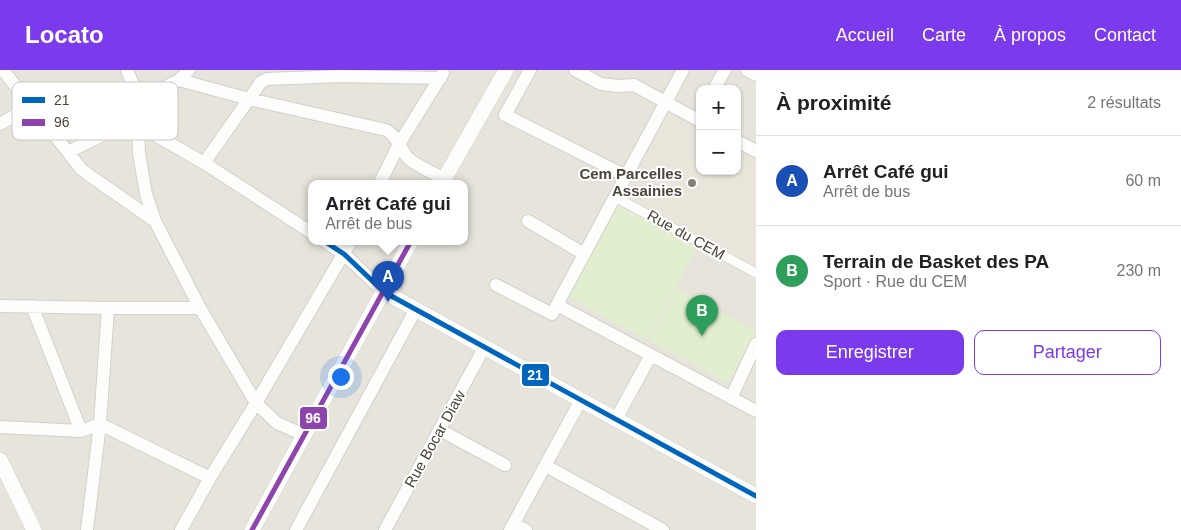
<!DOCTYPE html>
<html lang="fr">
<head>
<meta charset="utf-8">
<style>
  :root { --surface:#fff; --page:#f2f2f2; --text:#202124; --muted:#757577; --line:#e0e0e0; --accent:#7c3aed }
  body { margin:0; font-family:Arial,sans-serif; background:var(--page); color:var(--text) }
  .controls { position:absolute; right:15px; top:15px; display:grid; overflow:hidden; border-radius:10px; box-shadow:0 1px 4px #0004 }
  .controls button { width:45px; height:45px; display:grid; place-items:center; padding:0; border:0; border-bottom:1px solid var(--line); background:var(--surface); color:var(--text); font:25px sans-serif }
  .you { position:absolute; left:340px; top:306px; width:18px; height:18px; margin:-12px; border:4px solid #fff; border-radius:50%; background:#1a73e8; box-shadow:0 0 0 8px #1a73e833 }
  .badge { display:grid; place-items:center; width:32px; height:32px; border-radius:50%; background:var(--accent); color:#fff; font-size:16px; font-weight:700 }
  .pin { position:absolute; translate:-50% -41px; filter:drop-shadow(0 1px 2px #0008) }
  .pin::after { content:''; position:absolute; top:26px; width:18px; height:15px; background:inherit; clip-path:polygon(0 0,100% 0,50% 100%) }
  .popup { position:absolute; left:308px; top:110px; width:160px; height:65px; box-sizing:border-box; display:grid; place-content:center; border-radius:10px; background:var(--surface); filter:drop-shadow(0 1px 4px #0005); font-size:16px; white-space:nowrap; color:var(--muted) }
  .popup b { font-size:19px; color:var(--text) }
  .popup::after { content:''; position:absolute; left:50%; top:100%; margin-left:-10px; border:10px solid transparent; border-top-color:var(--surface) }
  .list { margin:0; padding:0; list-style:none }
  h2 { display:flex; justify-content:space-between; align-items:center; height:65px; margin:0; padding:0 20px; font-size:21px }
  h2 small { font-size:16px; font-weight:400; color:var(--muted) }
  .list li { display:grid; grid-template-columns:32px 1fr auto; gap:15px; align-items:center; box-sizing:border-box; height:90px; padding:0 20px; border-top:1px solid var(--line) }
  .list b { display:block; font-size:19px; white-space:nowrap }
  .list p { margin:0; font-size:16px; white-space:nowrap; color:var(--muted) }
  .list em { font-size:16px; font-style:normal; color:var(--muted) }
  .actions { display:flex; gap:10px; padding:15px 20px }
  .actions a { flex:1; padding:11px 0; border:1px solid var(--accent); border-radius:10px; text-align:center; font-size:18px; color:var(--accent) }
  .actions .main { background:var(--accent); color:#fff }
  .map { position:relative; flex:none; width:756px; height:460px; overflow:hidden }
  header { display:flex; align-items:center; gap:30px; box-sizing:border-box; height:70px; padding:0 25px; background:var(--accent); color:#fff }
  header strong { font-size:24px }
  nav { display:flex; gap:28px; margin-inline-start:auto; font-size:18px }
  main { display:flex }
  aside { flex:1; background:var(--surface) }
  .map>svg:first-child { display:block }
  .residential { fill:#e7e4dc; fill-rule:evenodd }
  .education { fill:#eae5da }
  .green { fill:#e1eecf }
  .lines { fill:none; stroke-linecap:round; stroke-linejoin:round }
  .pedestrian-casing { stroke:#d2d0cb; stroke-width:10 }
  .minor-casing { stroke:#d2d0cb; stroke-width:14 }
  .tertiary-casing { stroke:#d2d0cb; stroke-width:16 }
  .pedestrian { stroke:#fdfdfc; stroke-width:9 }
  .minor { stroke:#fdfdfc; stroke-width:12 }
  .tertiary { stroke:#fdfdfc; stroke-width:15 }
  .bus-1-casing { stroke:#fff; stroke-width:9 }
  .bus-2-casing { stroke:#fff; stroke-width:9 }
  .bus-1 { stroke:#0065bd; stroke-width:5 }
  .bus-2 { stroke:#8e44ad; stroke-width:5 }
  .poi-dot { fill:#868178; stroke:#fff; stroke-width:2 }
  .labels { text-anchor:middle; stroke-width:4; stroke-linejoin:round; paint-order:stroke }
  .poi-label { font-size:15px; font-weight:bold; fill:#4b4439; stroke:#fff; text-anchor:end }
  .street-label { font-size:15px; fill:#4b4439; stroke:#fff }
  .key { fill:#fff; stroke:#c9c7c4; stroke-width:1 }
  .key-label { font-size:14px; fill:#4b4439 }
  .line-badge { stroke:#fff; stroke-width:2 }
  .badge-label { font-size:14px; text-anchor:middle; font-weight:bold; fill:#fff }
</style>
</head>
<body>
<header>
<strong>Locato</strong>
<nav><a>Accueil</a><a>Carte</a><a>À propos</a><a>Contact</a></nav>
</header>
<main>
<div class="map">
<svg width="756" height="460" viewBox="0 0 756 460">
  <rect width="100%" height="100%" fill="#f4f2ee"/>
  <path class="residential" d="M 0,0 L 756,0 L 756,460 L 0,460 ZM 700,19 L 737,19 L 737,101 L 700,101 ZM 312,113 L 464,113 L 464,171 L 312,171 Z"/>
  <path class="education" d="M 667,43 L 700,61 L 700,101 L 737,101 L 737,81 L 756,91 L 756,198 L 622,125 Z"/>
  <path class="green" d="M 616,134 L 697,178 L 647,270 L 566,226 Z
    M 677,218 L 756,261 L 728,313 L 649,270 Z"/>
  <g class="lines">
    <g class="pedestrian-casing">
      <path id="pedestrian" d="M 615,127 L 756,203"/>
    </g>
    <g class="minor-casing">
      <path id="minor" d="M 3,0 L 31,36
        M 127,0 L 141,35
        M 189,0 L 179,10 L 157,21 L 146,29 L 141,35 L 138,55 L 139,83 L 146,124 L 155,151 L 200,238 L 256,333 L 210,408
        M 530,0 L 505,45 L 626,106
        M 575,0 L 601,14 L 619,16 L 634,15 L 700,51
        M 747,0 L 756,5
        M 179,10 L 249,29 L 386,60 C 398,66 400,80 409,89 C 419,97 433,103 445,109
        M 714,19 L 725,0
        M 0,54 L 31,36 L 68,82 L 139,47
        M 138,55 L 204,93 L 312,163
        M 737,71 L 756,81
        M 68,82 L 81,99 L 89,105 L 155,151
        M 204,93 L 261,12 L 267,9 L 342,6 L 441,8
        M 380,113 L 399,74 L 443,3
        M 528,151 L 584,184
        M 324,171 L 344,184 L 384,222
        M 496,215 L 552,244 L 683,0
        M 557,235 L 756,341
        M 0,236 L 108,238
        M 32,236 L 81,361
        M 731,328 L 756,274
        M 616,349 L 651,285
        M 0,357 L 81,361 L 100,354 L 210,408 L 181,460
        M 440,360 L 505,395
        M 304,365 L 277,353 L 256,333 L 351,171
        M 546,396 L 663,460
        M 514,454 L 526,460
        M 87,460 L 100,354 L 108,238 L 200,238
        M 296,460 L 416,239
        M 385,460 L 484,278
        M 510,460 L 581,330"/>
    </g>
    <g class="tertiary-casing">
      <path id="tertiary" d="M 442,113 L 506,0
        M 384,222 L 756,426
        M 0,390 L 34,460
        M 252,460 L 411,171"/>
    </g>
    <use href="#pedestrian" class="pedestrian"/>
    <use href="#minor" class="minor"/>
    <use href="#tertiary" class="tertiary"/>
    <g class="bus-1-casing">
      <path id="bus-1" d="M 324,171 L 344,184 L 384,222 L 756,426"/>
    </g>
    <g class="bus-2-casing">
      <path id="bus-2" d="M 252,460 L 411,171"/>
    </g>
    <use href="#bus-1" class="bus-1"/>
    <use href="#bus-2" class="bus-2"/>
  </g>
  <circle class="poi-dot" cx="692" cy="113" r="5"/>
  <g class="labels">
    <g class="poi-label">
      <text x="682" y="109">Cem Parcelles<tspan x="682" dy="17">Assainies</tspan></text>
    </g>
    <g class="street-label">
      <text transform="translate(686 165) rotate(29)" y="5">Rue du CEM</text>
      <text transform="translate(435 369) rotate(-61)" y="5">Rue Bocar Diaw</text>
    </g>
  </g>
  <rect x="12" y="12" width="166" height="58" rx="8" class="key"/>
  <rect x="22" y="27" width="23" height="6" fill="#0065bd"/>
  <rect x="22" y="49" width="23" height="7" fill="#8e44ad"/>
  <g class="key-label">
    <text x="54" y="35">21</text>
    <text x="54" y="57">96</text>
  </g>
  <g class="line-badge">
    <rect x="521" y="293" width="29" height="24" rx="5" fill="#0065bd"/>
    <rect x="299" y="336" width="29" height="24" rx="5" fill="#8e44ad"/>
  </g>
  <g class="badge-label">
    <text x="535" y="310">21</text>
    <text x="313" y="353">96</text>
  </g>
</svg>
<div class="controls">
<button>+</button>
<button>−</button>
</div>
<div class="you"></div>
<div class="pin badge" style="left:388px;top:232px;background:#1a4fb4">A</div>
<div class="popup"><b>Arrêt Café gui</b>Arrêt de bus</div>
<div class="pin badge" style="left:702px;top:266px;background:#2e9e5b">B</div>
</div>
<aside>
<h2>À proximité<small>2 résultats</small></h2>
<ul class="list">
<li><span class="badge" style="background:#1a4fb4">A</span><div><b>Arrêt Café gui</b><p>Arrêt de bus</p></div><em>60 m</em></li>
<li><span class="badge" style="background:#2e9e5b">B</span><div><b>Terrain de Basket des PA</b><p>Sport · Rue du CEM</p></div><em>230 m</em></li>
</ul>
<div class="actions"><a class="main">Enregistrer</a><a>Partager</a></div>
</aside>
</main>
</body>
</html>
